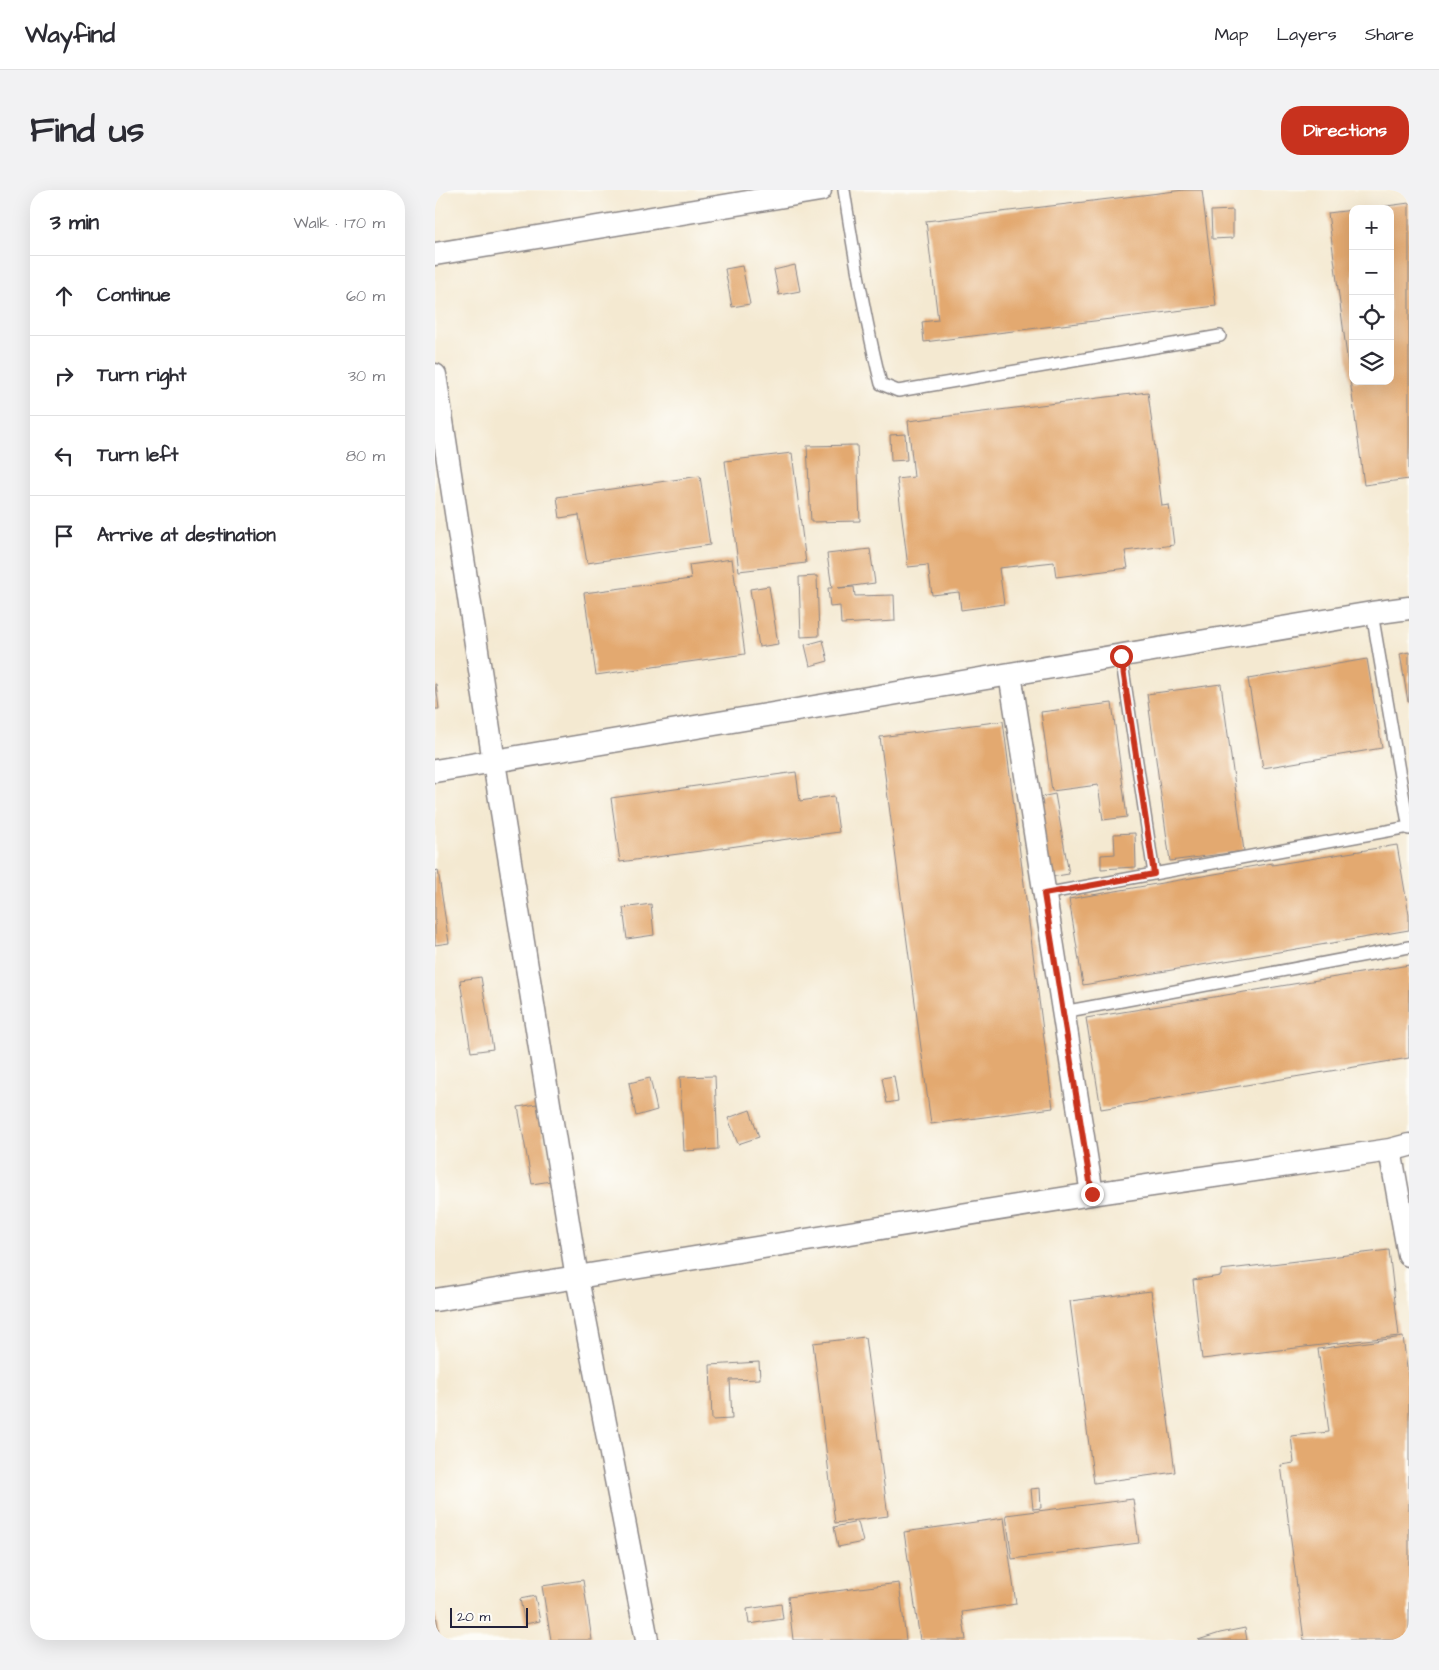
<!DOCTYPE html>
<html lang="en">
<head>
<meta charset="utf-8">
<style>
  :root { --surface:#fff; --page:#f2f2f3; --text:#2b2b33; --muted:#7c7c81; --line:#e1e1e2; --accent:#c8321e }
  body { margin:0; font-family:"Architects Daughter",sans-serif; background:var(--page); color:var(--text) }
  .controls { position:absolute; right:15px; top:15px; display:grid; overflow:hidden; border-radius:10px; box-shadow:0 5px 20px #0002 }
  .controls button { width:45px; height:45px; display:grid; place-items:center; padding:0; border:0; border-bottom:1px solid var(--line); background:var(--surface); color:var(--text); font:25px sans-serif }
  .scale { position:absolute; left:15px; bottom:12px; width:78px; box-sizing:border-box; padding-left:5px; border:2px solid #22223b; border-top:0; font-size:14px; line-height:18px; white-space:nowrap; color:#22223b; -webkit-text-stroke:4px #fdfcf7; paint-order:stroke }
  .stop { position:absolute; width:15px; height:15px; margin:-11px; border:4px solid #c8321e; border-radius:50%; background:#fff }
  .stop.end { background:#c8321e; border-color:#fff; box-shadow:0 1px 5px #0008 }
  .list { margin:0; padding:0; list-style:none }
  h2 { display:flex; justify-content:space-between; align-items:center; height:65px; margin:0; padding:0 20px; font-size:21px }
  h2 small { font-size:16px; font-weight:400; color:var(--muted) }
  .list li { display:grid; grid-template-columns:32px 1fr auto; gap:15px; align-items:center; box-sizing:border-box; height:80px; padding:0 20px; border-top:1px solid var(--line) }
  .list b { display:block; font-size:19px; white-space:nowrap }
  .list em { font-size:16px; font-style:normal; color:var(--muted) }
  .icon { flex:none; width:28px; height:28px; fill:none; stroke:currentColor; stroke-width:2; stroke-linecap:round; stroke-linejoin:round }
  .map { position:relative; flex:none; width:974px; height:1450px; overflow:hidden; border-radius:20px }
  header { display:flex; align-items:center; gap:30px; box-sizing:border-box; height:70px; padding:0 25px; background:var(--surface); border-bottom:1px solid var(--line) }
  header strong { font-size:24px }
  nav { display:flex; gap:28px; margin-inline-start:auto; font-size:18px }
  .intro { display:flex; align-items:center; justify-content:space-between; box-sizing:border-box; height:120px; padding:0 30px }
  h1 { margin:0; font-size:35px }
  .button { padding:12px 22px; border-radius:20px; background:var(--accent); color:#fff; font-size:18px; font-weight:700 }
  main { display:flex; gap:30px; padding:0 30px }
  aside { flex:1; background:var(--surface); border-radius:20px; box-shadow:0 5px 20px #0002 }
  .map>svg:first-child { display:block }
  .building { fill:#e3a970 }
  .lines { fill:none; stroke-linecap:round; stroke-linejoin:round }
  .lane-casing { stroke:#8b8686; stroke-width:14 }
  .street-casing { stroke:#8b8686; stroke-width:25 }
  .lane { stroke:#fff; stroke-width:11 }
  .street { stroke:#fff; stroke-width:22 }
  .route { stroke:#c8321e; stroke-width:6 }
</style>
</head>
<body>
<header>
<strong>Wayfind</strong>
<nav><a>Map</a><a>Layers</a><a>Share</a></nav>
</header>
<div class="intro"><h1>Find us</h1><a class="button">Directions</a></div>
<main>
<aside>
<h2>3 min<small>Walk · 170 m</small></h2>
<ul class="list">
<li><svg class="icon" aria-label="ahead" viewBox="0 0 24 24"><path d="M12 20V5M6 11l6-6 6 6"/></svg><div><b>Continue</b></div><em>60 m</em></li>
<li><svg class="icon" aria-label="right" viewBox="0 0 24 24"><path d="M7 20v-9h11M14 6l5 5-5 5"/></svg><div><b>Turn right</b></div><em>30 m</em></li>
<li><svg class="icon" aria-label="left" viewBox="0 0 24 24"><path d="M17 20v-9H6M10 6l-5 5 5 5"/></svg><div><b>Turn left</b></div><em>80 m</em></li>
<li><svg class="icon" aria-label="arrive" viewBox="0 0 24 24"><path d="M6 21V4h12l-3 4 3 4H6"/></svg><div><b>Arrive at destination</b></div></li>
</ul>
</aside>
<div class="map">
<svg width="974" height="1450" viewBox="0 0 974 1450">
  <rect width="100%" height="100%" fill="#fdfcf7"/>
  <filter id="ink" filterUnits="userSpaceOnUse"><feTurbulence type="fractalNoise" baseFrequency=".02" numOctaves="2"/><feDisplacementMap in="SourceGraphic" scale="10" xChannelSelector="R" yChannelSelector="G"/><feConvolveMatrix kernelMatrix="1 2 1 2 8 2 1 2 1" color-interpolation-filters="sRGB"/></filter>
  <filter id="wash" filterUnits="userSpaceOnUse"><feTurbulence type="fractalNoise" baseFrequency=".0096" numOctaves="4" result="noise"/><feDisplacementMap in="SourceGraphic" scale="20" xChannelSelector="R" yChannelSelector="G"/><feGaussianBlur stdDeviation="1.12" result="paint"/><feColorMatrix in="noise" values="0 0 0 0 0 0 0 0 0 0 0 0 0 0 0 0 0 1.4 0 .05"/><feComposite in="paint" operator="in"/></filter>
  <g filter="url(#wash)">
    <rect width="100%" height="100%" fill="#f4e9d1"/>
    <g id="blocks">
      <path class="building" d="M 749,0 L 767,0 L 781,116 L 489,152 L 487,132 L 503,130 L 491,31 Z
        M 974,13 L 974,289 L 929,295 L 893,23 L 918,20 L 918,191 L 955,191 L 955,19 L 937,19 L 937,18 Z
        M 798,20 L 798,48 L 777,49 L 776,21 Z
        M 360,75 L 365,101 L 344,105 L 339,80 Z
        M 307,76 L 315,114 L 297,117 L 290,79 Z
        M 713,202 L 727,316 L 734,315 L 739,355 L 690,361 L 693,378 L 621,387 L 619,372 L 564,378 L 569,414 L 526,420 L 524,402 L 497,405 L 493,375 L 473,377 L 462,289 L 479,287 L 473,231 Z
        M 470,244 L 472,270 L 456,271 L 455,245 Z
        M 422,255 L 425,331 L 376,332 L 372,256 Z
        M 357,263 L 371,373 L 304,381 L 290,271 Z
        M 265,286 L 275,355 L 152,373 L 144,325 L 125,328 L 122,307 Z
        M 435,359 L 440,393 L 403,398 L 419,397 L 420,406 L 459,405 L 460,431 L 406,434 L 405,416 L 395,417 L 393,398 L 397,398 L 392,364 Z
        M 297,369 L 310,464 L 161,485 L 149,403 L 256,389 L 254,375 Z
        M 382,386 L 384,446 L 366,447 L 364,387 Z
        M 334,396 L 343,454 L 324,457 L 315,399 Z
        M 388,450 L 393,471 L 375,476 L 370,455 Z
        M 974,462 L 974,512 L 973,512 L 965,464 Z
        M 932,469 L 947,558 L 828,578 L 813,489 Z
        M 0,494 L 1,494 L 4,519 L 0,519 Z
        M 786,494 L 809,661 L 735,671 L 712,504 Z
        M 677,513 L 692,627 L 668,630 L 663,595 L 617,601 L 606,522 Z
        M 568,531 L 618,918 L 496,934 L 445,547 Z
        M 361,582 L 365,611 L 399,606 L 404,642 L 185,672 L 176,608 Z
        M 620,604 L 634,684 L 615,687 L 601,608 Z
        M 700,643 L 701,677 L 666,679 L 666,665 L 680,664 L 679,644 Z
        M 962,655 L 974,725 L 974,740 L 648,795 L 634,709 L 791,682 L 791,681 L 837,673 L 837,675 Z
        M 3,680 L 14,753 L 0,755 L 0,681 Z
        M 216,714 L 219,745 L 192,749 L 188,718 Z
        M 974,775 L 974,868 L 666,919 L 651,828 Z
        M 46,787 L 58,859 L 36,862 L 25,790 Z
        M 280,886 L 283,959 L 249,961 L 245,887 Z
        M 459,886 L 463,911 L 452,913 L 447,888 Z
        M 215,888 L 222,920 L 201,926 L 194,893 Z
        M 102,914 L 116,991 L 97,994 L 83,917 Z
        M 315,920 L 324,947 L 303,954 L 293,928 Z
        M 954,1060 L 964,1146 L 767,1169 L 758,1090 L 786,1086 L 786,1080 Z
        M 716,1101 L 740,1282 L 659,1293 L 635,1111 Z
        M 430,1147 L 453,1326 L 400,1333 L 378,1153 Z
        M 968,1147 L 974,1194 L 974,1450 L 869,1450 L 846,1275 L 859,1273 L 856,1246 L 894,1242 L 883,1159 Z
        M 324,1172 L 325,1189 L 295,1190 L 297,1229 L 277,1230 L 275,1175 Z
        M 605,1298 L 606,1318 L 598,1319 L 596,1299 Z
        M 698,1309 L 704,1353 L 577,1369 L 571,1325 Z
        M 569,1328 L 581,1414 L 527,1422 L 531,1450 L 485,1450 L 469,1342 Z
        M 423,1332 L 428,1352 L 403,1357 L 399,1337 Z
        M 148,1390 L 157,1450 L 116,1450 L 107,1396 Z
        M 464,1393 L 471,1450 L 358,1450 L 353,1407 Z
        M 100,1406 L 105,1431 L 90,1434 L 85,1409 Z
        M 346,1414 L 348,1429 L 314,1434 L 312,1419 Z
        M 0,1424 L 1,1424 L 5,1450 L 0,1450 Z
        M 810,1438 L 812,1450 L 763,1450 L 785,1443 Z"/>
    </g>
  </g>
  <g filter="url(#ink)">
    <use href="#blocks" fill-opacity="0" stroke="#8b8686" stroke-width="1"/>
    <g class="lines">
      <g class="lane-casing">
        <path id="lane" d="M 409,0 C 419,65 430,130 446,194 L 463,201 L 785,146
          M 937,423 L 974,639
          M 686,466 L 719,684
          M 609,704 L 974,637
          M 628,822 L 974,757"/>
      </g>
      <g class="street-casing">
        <path id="street" d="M 0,64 L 385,0
          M 0,185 L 59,572 L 142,1088 L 212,1450
          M 575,484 L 657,1004
          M 0,581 L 937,423 L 974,418
          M 955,960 L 974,1065
          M 0,1110 L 657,1004 L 955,960 L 974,955"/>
      </g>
      <use href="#lane" class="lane"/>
      <use href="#street" class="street"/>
    </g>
  </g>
  <g class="lines" filter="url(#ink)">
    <path class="route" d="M 657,1004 L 609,704 L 719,684 L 686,466"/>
  </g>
</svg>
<div class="controls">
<button>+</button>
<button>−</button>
<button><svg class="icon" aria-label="locate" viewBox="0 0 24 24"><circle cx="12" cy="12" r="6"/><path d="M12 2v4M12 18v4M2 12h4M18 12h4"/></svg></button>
<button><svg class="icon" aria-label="layers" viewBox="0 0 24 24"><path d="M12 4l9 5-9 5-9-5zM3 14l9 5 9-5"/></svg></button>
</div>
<div class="scale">20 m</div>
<div class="stop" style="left:686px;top:466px"></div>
<div class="stop end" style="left:657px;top:1004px"></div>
</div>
</main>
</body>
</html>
